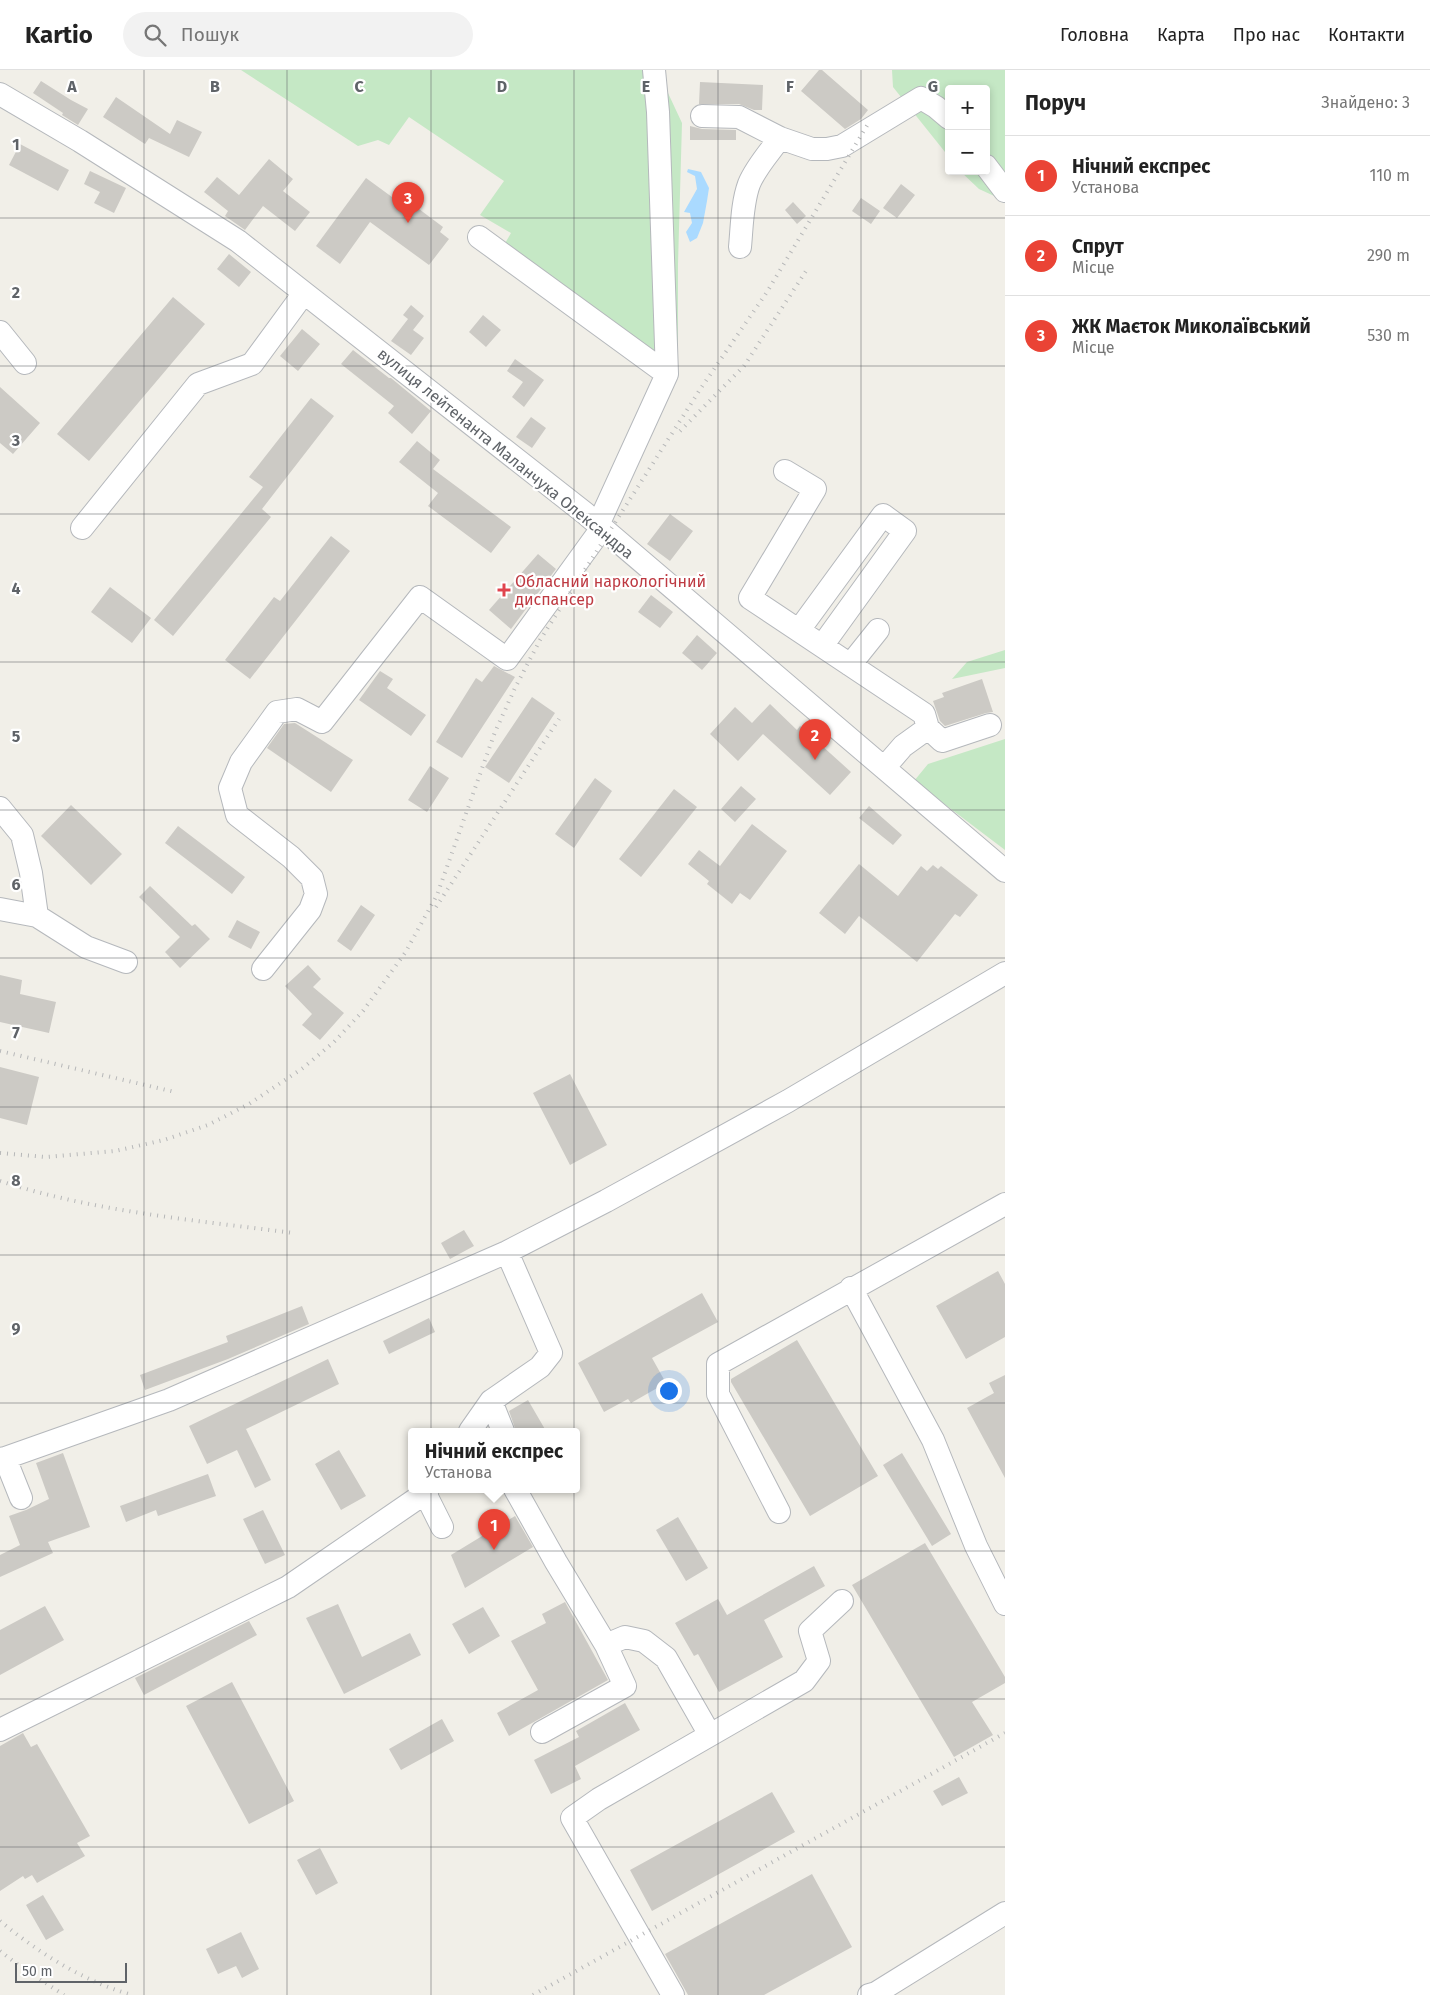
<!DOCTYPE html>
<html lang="uk">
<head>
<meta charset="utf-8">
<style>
  :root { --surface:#fff; --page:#f2f2f2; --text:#222; --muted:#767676; --line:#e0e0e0; --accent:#ea4335 }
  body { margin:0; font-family:"Fira Sans",sans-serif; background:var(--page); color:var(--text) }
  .controls { position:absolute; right:15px; top:15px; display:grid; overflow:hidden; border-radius:5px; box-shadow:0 2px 8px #0003 }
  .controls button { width:45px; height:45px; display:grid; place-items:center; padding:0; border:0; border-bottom:1px solid var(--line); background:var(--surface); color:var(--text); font:25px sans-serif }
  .scale { position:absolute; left:15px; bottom:12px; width:112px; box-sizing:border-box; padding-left:5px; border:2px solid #5f6368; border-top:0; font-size:14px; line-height:18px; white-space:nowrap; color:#5f6368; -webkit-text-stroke:4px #fff; paint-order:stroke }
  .you { position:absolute; left:668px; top:1320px; width:18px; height:18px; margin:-12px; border:4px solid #fff; border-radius:50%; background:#1a73e8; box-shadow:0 0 0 8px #1a73e833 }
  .badge { display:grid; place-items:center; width:32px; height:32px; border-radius:50%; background:var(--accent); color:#fff; font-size:16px; font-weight:700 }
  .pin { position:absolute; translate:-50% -41px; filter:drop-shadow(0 1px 2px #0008) }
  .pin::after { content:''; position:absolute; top:26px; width:18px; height:15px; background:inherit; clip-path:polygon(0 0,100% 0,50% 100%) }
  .popup { position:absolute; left:408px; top:1358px; width:172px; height:65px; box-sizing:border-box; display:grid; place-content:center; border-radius:5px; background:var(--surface); filter:drop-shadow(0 1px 4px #0005); font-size:16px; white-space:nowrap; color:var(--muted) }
  .popup b { font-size:19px; color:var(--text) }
  .popup::after { content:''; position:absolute; left:50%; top:100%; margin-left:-10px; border:10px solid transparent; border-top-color:var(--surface) }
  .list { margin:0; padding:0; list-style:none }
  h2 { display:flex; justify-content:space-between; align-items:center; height:65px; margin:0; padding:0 20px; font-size:21px }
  h2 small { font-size:16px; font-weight:400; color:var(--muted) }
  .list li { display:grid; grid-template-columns:32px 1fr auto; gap:15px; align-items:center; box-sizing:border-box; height:80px; padding:0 20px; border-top:1px solid var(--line) }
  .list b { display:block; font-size:19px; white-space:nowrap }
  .list p { margin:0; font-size:16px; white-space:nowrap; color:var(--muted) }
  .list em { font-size:16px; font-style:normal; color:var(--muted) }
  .icon { flex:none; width:28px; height:28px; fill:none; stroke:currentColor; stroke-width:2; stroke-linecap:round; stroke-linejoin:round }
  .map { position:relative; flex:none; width:1005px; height:1925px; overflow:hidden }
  header { display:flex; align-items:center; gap:30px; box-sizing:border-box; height:70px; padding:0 25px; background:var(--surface); border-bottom:1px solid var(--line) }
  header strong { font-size:24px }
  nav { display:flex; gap:28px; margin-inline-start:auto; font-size:18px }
  .search { width:350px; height:45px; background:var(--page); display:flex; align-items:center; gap:12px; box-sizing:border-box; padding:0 18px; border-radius:28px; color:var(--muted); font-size:19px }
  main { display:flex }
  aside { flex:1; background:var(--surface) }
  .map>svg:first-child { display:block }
  .green { fill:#c5e8c5 }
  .water { fill:#aadaff }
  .building { fill:#cccac5 }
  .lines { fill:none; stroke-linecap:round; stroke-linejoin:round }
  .minor-casing { stroke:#b5b8bc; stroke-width:24 }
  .minor { stroke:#fff; stroke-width:22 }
  .rail { stroke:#b6b7b8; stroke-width:4; stroke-dasharray:1 6; stroke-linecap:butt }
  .grid { fill:none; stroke:#5f6368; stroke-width:1; stroke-opacity:0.55 }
  .health-dot { fill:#e0444e; stroke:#fff; stroke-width:2 }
  .labels { text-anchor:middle; stroke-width:4.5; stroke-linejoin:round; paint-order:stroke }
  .street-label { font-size:16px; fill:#5f6368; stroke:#fff }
  .health-label { font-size:16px; fill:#be3a42; stroke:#fff; text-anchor:start }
  .grid-label { font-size:16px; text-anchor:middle; font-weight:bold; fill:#5f6368; stroke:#fff; stroke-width:4.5; stroke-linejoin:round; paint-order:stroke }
</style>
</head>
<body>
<header>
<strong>Kartio</strong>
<div class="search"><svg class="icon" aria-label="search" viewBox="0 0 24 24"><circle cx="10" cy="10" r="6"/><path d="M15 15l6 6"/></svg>Пошук</div>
<nav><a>Головна</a><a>Карта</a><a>Про нас</a><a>Контакти</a></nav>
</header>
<main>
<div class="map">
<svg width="1005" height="1925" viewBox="0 0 1005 1925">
  <rect width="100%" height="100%" fill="#f1efe8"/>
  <path class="green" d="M 241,0 L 664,0 L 668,23 L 682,53 L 678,194 L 678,304 L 497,187 L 511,163 L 480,145 L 504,111 L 409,47 L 389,75 L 378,70 L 358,76 Z
    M 892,0 L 1005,0 L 1005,131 L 979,119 L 960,101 L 986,101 L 986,19 L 949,19 L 949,87 L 893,17 Z
    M 1005,580 L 1005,598 L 952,609 L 967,592 Z
    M 1005,669 L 1005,780 L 914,711 L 928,694 Z"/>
  <path class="water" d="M 688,99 L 701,102 L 709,118 L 707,131 L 703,153 L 697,168 L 690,172 L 686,162 L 692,153 L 690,143 L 684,142 L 697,119 L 695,106 L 687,102 Z"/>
  <path class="building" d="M 819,0 L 822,0 L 868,40 L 861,49 L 845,59 L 801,21 Z
    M 41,11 L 71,30 L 88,39 L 78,55 L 62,45 L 63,43 L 33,23 Z
    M 700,12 L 763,15 L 762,40 L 754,40 L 739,34 L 699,34 Z
    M 116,27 L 170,64 L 177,50 L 202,62 L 189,87 L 149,68 L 145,74 L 103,47 Z
    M 690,56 L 702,59 L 736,60 L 736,70 L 690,70 Z
    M 20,74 L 69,100 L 58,121 L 9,95 Z
    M 269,89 L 293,109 L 283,121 L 310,142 L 295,161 L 263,136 L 245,160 L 225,146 L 228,141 L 204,122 L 217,107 L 239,125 Z
    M 90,101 L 126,118 L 114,143 L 94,133 L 100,122 L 84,114 Z
    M 366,108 L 407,138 L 411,133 L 443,157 L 440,162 L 449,169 L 429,195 L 370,152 L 340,194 L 316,176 Z
    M 901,114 L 915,125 L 897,148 L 883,138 Z
    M 861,128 L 880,141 L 871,154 L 852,141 Z
    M 793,132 L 806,146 L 797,154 L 785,140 Z
    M 229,184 L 251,202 L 239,217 L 217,199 Z
    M 173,227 L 205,254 L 89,391 L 57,364 Z
    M 411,235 L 424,246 L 413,260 L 424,268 L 411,285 L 391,271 L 408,249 L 403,245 Z
    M 483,245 L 501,260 L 486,277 L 469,262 Z
    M 302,259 L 320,274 L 298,301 L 280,286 Z
    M 353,280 L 389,308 L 391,308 L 431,341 L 412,364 L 388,343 L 394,336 L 341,294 Z
    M 515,289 L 544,310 L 524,337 L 512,327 L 523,312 L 507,301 Z
    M 0,317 L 40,353 L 13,384 L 0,373 Z
    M 311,328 L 334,346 L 262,439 L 271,447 L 173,566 L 154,550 L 263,417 L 249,407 Z
    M 531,347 L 546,358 L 532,378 L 516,367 Z
    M 417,371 L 440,390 L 433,399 L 511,457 L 491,483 L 428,436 L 438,423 L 399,392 Z
    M 670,444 L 693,461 L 670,491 L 647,474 Z
    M 331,466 L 350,481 L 250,609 L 225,590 L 274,527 L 280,531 Z
    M 538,484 L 556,499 L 511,559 L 489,540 Z
    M 110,517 L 151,548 L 132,573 L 91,542 Z
    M 651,525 L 673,542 L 660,558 L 638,542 Z
    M 697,565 L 717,583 L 702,600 L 682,583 Z
    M 494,596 L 515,607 L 462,688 L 436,672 L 476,608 L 482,612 Z
    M 380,601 L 393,609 L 387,618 L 426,645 L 411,666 L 359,630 Z
    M 982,609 L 993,642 L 986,643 L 945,656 L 940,651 L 933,631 L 944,627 L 942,623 Z
    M 532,627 L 555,643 L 509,713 L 485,697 Z
    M 770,634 L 797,660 L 800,656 L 851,702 L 830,725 L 763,664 L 738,691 L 710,664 L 735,637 L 752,653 Z
    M 295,653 L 353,690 L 331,722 L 267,678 L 284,654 Z
    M 430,696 L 449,708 L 427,742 L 408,730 Z
    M 595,708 L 612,721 L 574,778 L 555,764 Z
    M 741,716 L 756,729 L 735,752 L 721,739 Z
    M 674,719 L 697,737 L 641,807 L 619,789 Z
    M 71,735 L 122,784 L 91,815 L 41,766 Z
    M 869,736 L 902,765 L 893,775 L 859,748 Z
    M 752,754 L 787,781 L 750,830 L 740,823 L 732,834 L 707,814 L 709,811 L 688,794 L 699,780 L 720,796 Z
    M 178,756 L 245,807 L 232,824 L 165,773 Z
    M 859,794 L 898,826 L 921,796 L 927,801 L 933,795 L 938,799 L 941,796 L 978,825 L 960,847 L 955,844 L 917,892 L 859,846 L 845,864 L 819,843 Z
    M 150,816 L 192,856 L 195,854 L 210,869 L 180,898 L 165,882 L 180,867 L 139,827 Z
    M 361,835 L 375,845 L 351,881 L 337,871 Z
    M 237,850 L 260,862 L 251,879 L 228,867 Z
    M 308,895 L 321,909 L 313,917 L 344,943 L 320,970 L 302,955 L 312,944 L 285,916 Z
    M 0,905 L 22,910 L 20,924 L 56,932 L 49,963 L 0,952 Z
    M 0,997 L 39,1007 L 27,1055 L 0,1048 Z
    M 570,1004 L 607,1075 L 570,1095 L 533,1023 Z
    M 464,1160 L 474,1176 L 450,1189 L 441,1173 Z
    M 998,1201 L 1005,1214 L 1005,1267 L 966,1289 L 936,1236 Z
    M 702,1223 L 718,1252 L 652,1288 L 666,1313 L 631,1333 L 628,1329 L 604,1342 L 578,1293 Z
    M 302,1236 L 309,1254 L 228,1289 L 145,1320 L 140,1305 L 228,1272 L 226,1266 Z
    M 429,1248 L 435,1262 L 389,1284 L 383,1271 Z
    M 797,1270 L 878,1406 L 810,1446 L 731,1312 L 731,1309 Z
    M 328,1289 L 339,1314 L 246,1359 L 271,1410 L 255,1418 L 237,1380 L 207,1394 L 189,1356 Z
    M 1005,1305 L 1005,1408 L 967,1338 L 994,1323 L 989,1313 Z
    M 528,1330 L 546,1361 L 516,1361 L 509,1341 Z
    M 339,1380 L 366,1426 L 341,1440 L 315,1394 Z
    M 63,1383 L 90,1457 L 48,1472 L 53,1483 L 0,1507 L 0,1485 L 20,1475 L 9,1446 L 26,1440 L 49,1429 L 36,1393 Z
    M 902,1383 L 951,1464 L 932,1476 L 883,1395 Z
    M 208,1404 L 216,1426 L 158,1446 L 156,1440 L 126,1452 L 120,1436 Z
    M 263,1440 L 285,1485 L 265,1494 L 243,1449 Z
    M 515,1446 L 533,1477 L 465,1518 L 451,1485 Z
    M 678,1447 L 708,1498 L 686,1511 L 656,1460 Z
    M 925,1473 L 1005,1607 L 1005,1613 L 972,1632 L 993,1665 L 954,1687 L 852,1515 Z
    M 814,1496 L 825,1516 L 764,1550 L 783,1587 L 719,1622 L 698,1584 L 694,1586 L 675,1553 L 718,1529 L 727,1545 Z
    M 565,1532 L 608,1610 L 509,1666 L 497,1643 L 538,1620 L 511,1571 L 546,1553 L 542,1544 Z
    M 338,1534 L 362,1587 L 410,1563 L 421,1585 L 344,1624 L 306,1548 Z
    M 45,1536 L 64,1570 L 0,1605 L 0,1560 Z
    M 483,1537 L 500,1566 L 469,1584 L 452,1554 Z
    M 249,1551 L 257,1565 L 144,1625 L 135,1608 Z
    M 232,1612 L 294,1731 L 249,1754 L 186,1636 Z
    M 625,1633 L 640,1660 L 575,1696 L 581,1709 L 551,1724 L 534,1690 L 579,1667 L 576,1661 Z
    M 442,1649 L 454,1671 L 401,1700 L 389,1679 Z
    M 23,1663 L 31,1677 L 37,1674 L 90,1766 L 77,1773 L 85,1786 L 37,1813 L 32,1805 L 25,1809 L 23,1806 L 0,1821 L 0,1676 Z
    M 959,1707 L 968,1723 L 942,1736 L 933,1721 Z
    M 772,1722 L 795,1762 L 652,1841 L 630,1800 Z
    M 320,1778 L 338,1813 L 316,1825 L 297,1790 Z
    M 812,1804 L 852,1877 L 764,1925 L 688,1925 L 665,1884 Z
    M 43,1825 L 64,1860 L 46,1870 L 26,1835 Z
    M 241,1862 L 259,1899 L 242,1908 L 236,1896 L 218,1904 L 206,1879 Z"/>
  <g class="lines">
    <g class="minor-casing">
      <path id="minor" d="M 654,0 L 658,42 L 667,304
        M 0,24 L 80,71 L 238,171 L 586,444 L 1005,801
        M 702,46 L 739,47 L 780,68 L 812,79 L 827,79 L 842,76 L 921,28 L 936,37 L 949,48
        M 986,96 L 1005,121
        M 479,167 L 667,304 L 598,455
        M 740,177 C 742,156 742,133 749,114 C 756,97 769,83 780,68
        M 0,262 L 25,293
        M 785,401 L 815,419 L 750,528 L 924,644 L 928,658 L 942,671 L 990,655
        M 82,458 L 198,314 L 252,294 L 304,223
        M 799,560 L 883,445 L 905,461 L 822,576
        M 850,595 L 878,560
        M 884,698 L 903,676 L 928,658
        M 0,738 L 22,765 L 31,803 L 37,846 L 86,877 L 126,892
        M 0,839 L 37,846
        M 263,899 L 310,840 L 316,824 L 312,808 L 291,787 L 237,745 L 230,718 L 241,692 L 277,642 L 297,639 L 322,652 L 420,527 L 507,589 L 602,458
        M 851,1218 L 933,1370 L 976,1476 L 1005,1534
        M 491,1331 L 503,1361
        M 470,1361 L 491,1331 L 540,1297 L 551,1283 L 507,1182
        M 5,1388 L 169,1330 L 507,1182 L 606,1131 L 788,1031 L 1005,903
        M 0,1389 L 5,1388 L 21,1428
        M 515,1419 L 556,1492 L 606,1575 L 625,1567 L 644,1571 L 666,1588 L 710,1665
        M 425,1423 L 442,1457
        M 779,1442 L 718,1324 L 718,1294 L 1005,1134
        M 0,1660 L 288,1517 L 425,1423 L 428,1419
        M 542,1662 L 625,1616 L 606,1575
        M 673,1925 L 572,1748 L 599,1729 L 804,1611 L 819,1591 L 810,1561 L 842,1531
        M 869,1925 L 876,1923 L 1005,1843"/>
    </g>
    <use href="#minor" class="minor"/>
    <path class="rail" d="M 680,361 L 744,296 L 806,201
      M 436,837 L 559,649
      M 0,981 L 175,1022
      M 0,1083 L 46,1087 L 115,1081 L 164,1070 L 208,1055 L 249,1034 L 303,998 L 334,972 L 363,941 L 405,883 L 437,825 L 495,662 L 515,618 L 540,570 L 701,318 L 767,222 L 868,54
      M 0,1111 C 95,1142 195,1150 293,1163
      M 0,1851 C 39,1883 83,1911 132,1925
      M 0,1881 L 21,1897 L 64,1925
      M 533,1925 L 1005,1663"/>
  </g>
  <path class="grid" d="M 144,0 L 144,1925M 287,0 L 287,1925M 431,0 L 431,1925M 574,0 L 574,1925M 718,0 L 718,1925M 861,0 L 861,1925M 0,148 L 1005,148M 0,296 L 1005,296M 0,444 L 1005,444M 0,592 L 1005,592M 0,740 L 1005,740M 0,888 L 1005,888M 0,1037 L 1005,1037M 0,1185 L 1005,1185M 0,1333 L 1005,1333M 0,1481 L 1005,1481M 0,1629 L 1005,1629M 0,1777 L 1005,1777"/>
  <path class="health-dot" d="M501.5 512.5h5v5h5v5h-5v5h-5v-5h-5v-5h5z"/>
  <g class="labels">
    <g class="street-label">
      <text transform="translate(506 383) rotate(39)" y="6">вулиця лейтенанта Маланчука Олександра</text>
    </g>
    <g class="health-label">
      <text x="515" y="517">Обласний наркологічний<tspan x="515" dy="18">диспансер</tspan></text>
    </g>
  </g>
  <g class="grid-label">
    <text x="72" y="22">A</text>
    <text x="215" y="22">B</text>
    <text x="359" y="22">C</text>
    <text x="502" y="22">D</text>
    <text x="646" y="22">E</text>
    <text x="790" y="22">F</text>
    <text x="933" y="22">G</text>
    <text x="16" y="80">1</text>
    <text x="16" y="228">2</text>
    <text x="16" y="376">3</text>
    <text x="16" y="524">4</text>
    <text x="16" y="672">5</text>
    <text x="16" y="820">6</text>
    <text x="16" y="968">7</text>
    <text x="16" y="1116">8</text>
    <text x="16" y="1264">9</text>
  </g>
</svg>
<div class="controls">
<button>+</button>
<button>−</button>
</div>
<div class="scale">50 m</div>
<div class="you"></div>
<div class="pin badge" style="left:494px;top:1480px">1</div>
<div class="popup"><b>Нічний експрес</b>Установа</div>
<div class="pin badge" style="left:815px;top:690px">2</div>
<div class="pin badge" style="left:408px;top:153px">3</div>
</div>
<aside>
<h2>Поруч<small>Знайдено: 3</small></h2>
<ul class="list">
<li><span class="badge">1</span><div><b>Нічний експрес</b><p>Установа</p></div><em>110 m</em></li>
<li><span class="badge">2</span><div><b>Спрут</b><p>Місце</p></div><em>290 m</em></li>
<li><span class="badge">3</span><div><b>ЖК Маєток Миколаївський</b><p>Місце</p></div><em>530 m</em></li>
</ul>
</aside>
</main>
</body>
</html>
